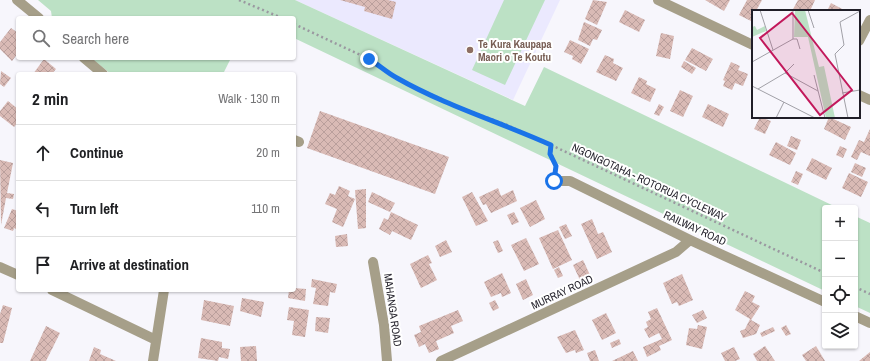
<!DOCTYPE html>
<html lang="en">
<head>
<meta charset="utf-8">
<style>
  :root { --surface:#fff; --page:#f2f2f2; --text:#202124; --muted:#757577; --line:#e0e0e0 }
  body { margin:0; font-family:"Archivo Narrow",sans-serif; background:var(--page); color:var(--text) }
  .controls { position:absolute; right:12px; bottom:12px; display:grid; overflow:hidden; border-radius:4px; box-shadow:0 1px 3px #0004 }
  .controls button { width:36px; height:36px; display:grid; place-items:center; padding:0; border:0; border-bottom:1px solid var(--line); background:var(--surface); color:var(--text); font:20px sans-serif }
  .stop { position:absolute; width:12px; height:12px; margin:-9px; border:3px solid #1a73e8; border-radius:50%; background:#fff }
  .stop.end { background:#1a73e8; border-color:#fff; box-shadow:0 1px 4px #0008 }
  .list { margin:0; padding:0; list-style:none }
  h2 { display:flex; justify-content:space-between; align-items:center; height:52px; margin:0; padding:0 16px; font-size:17px }
  h2 small { font-size:13px; font-weight:400; color:var(--muted) }
  .list li { display:grid; grid-template-columns:26px 1fr auto; gap:12px; align-items:center; box-sizing:border-box; height:56px; padding:0 16px; border-top:1px solid var(--line) }
  .list b { display:block; font-size:15px; white-space:nowrap }
  .list em { font-size:13px; font-style:normal; color:var(--muted) }
  .icon { flex:none; width:22px; height:22px; fill:none; stroke:currentColor; stroke-width:2; stroke-linecap:round; stroke-linejoin:round }
  .map { position:relative; flex:none; width:870px; height:361px; overflow:hidden }
  .search { position:absolute; background:var(--surface); box-shadow:0 1px 3px #0004; left:16px; top:16px; width:280px; height:44px; display:flex; align-items:center; gap:10px; box-sizing:border-box; padding:0 14px; border-radius:4px; color:var(--muted); font-size:15px }
  .panel { position:absolute; background:var(--surface); box-shadow:0 1px 3px #0004; left:16px; top:72px; width:280px; height:220px; border-radius:4px }
  .map>svg:first-child { display:block }
  .built { fill:#ebe9fe }
  .green { fill:#bce1c5 }
  .building { fill:url(#building-cross-hatch) }
  .lines { fill:none; stroke-linecap:round; stroke-linejoin:round }
  .path { stroke:#9a98a0; stroke-width:2.5; stroke-dasharray:2 3; stroke-linecap:butt }
  .minor { stroke:#a69f89; stroke-width:10 }
  .route { stroke:#1a73e8; stroke-width:5 }
  .education-dot { fill:#8d6e63; stroke:#fff; stroke-width:1.5 }
  .labels { text-anchor:middle; stroke-width:4; stroke-linejoin:round; paint-order:stroke }
  .education-label { font-size:11px; font-weight:bold; fill:#785e54; stroke:#fff; text-anchor:start }
  .street-label { font-size:11px; fill:#201e28; stroke:#fff }
  .inset-road { fill:none; stroke:#a1a0a7; stroke-width:1 }
  .view { fill:#c2185b; fill-opacity:0.15; stroke:#c2185b; stroke-width:2 }
  .inset-edge { fill:none; stroke:#201e28; stroke-width:2 }
</style>
</head>
<body>
<div class="map">
<svg width="870" height="361" viewBox="0 0 870 361">
  <defs>
    <pattern id="building-cross-hatch" width="8" height="8" patternUnits="userSpaceOnUse"><rect width="8" height="8" fill="#d9bab5"/><path d="M0 0l8 8M0 8l8-8" fill="none" stroke="#ba9f9c"/></pattern>
  </defs>
  <rect width="100%" height="100%" fill="#f7f6fc"/>
  <path class="built" d="M 295,0 L 560,0 L 513,100 Z"/>
  <path class="green" d="M 38,0 L 295,0 L 525,106 L 544,67 L 838,208 L 825,208 L 825,291 L 294,38 L 294,18 L 52,18 L 51,11 Z
    M 504,0 L 545,0 L 505,85 L 472,70 Z
    M 91,58 L 231,58 L 223,74 L 111,74 Z
    M 855,216 L 870,223 L 870,313 L 855,306 Z"/>
  <path class="building" d="M 340,0 L 388,0 L 396,2 L 392,19 L 364,11 L 365,7 Z
    M 593,0 L 607,2 L 597,25 L 585,19 Z
    M 705,0 L 730,0 L 724,11 Z
    M 747,0 L 762,0 L 756,11 L 753,11 L 751,21 L 739,15 Z
    M 798,0 L 815,0 L 810,11 L 792,11 Z
    M 831,3 L 846,11 L 827,11 Z
    M 625,10 L 645,20 L 639,32 L 619,22 Z
    M 584,22 L 602,30 L 597,40 L 593,39 L 590,46 L 578,40 Z
    M 11,28 L 18,33 L 18,53 L 12,61 L 0,49 L 0,42 Z
    M 661,33 L 674,36 L 670,59 L 656,56 Z
    M 570,40 L 589,49 L 581,64 L 572,59 L 573,56 L 564,52 Z
    M 692,48 L 713,59 L 706,71 L 685,60 Z
    M 605,55 L 614,59 L 613,63 L 623,68 L 616,81 L 596,72 Z
    M 44,59 L 56,69 L 52,74 L 33,74 Z
    M 684,61 L 696,68 L 692,74 L 681,67 Z
    M 731,62 L 740,66 L 738,70 L 748,74 L 743,86 L 735,83 L 732,90 L 723,86 L 725,81 L 723,80 Z
    M 1,71 L 11,78 L 4,87 L 0,84 Z
    M 639,77 L 647,81 L 646,84 L 656,89 L 650,102 L 631,93 Z
    M 680,90 L 693,96 L 683,117 L 670,111 Z
    M 8,101 L 18,109 L 18,122 L 14,127 L 0,116 L 0,111 Z
    M 659,104 L 664,107 L 659,116 L 654,114 Z
    M 708,104 L 729,114 L 723,127 L 702,117 Z
    M 320,111 L 449,157 L 435,194 L 307,148 Z
    M 760,117 L 771,121 L 765,134 L 754,129 Z
    M 829,117 L 851,127 L 845,140 L 824,129 Z
    M 870,129 L 870,156 L 861,152 L 857,160 L 851,157 L 859,140 L 864,142 Z
    M 791,136 L 801,140 L 797,150 L 787,146 Z
    M 776,142 L 796,153 L 790,165 L 769,155 Z
    M 840,146 L 847,149 L 843,158 L 836,155 Z
    M 812,158 L 832,168 L 826,180 L 806,170 Z
    M 0,160 L 13,163 L 7,193 L 14,194 L 13,199 L 6,198 L 1,225 Z
    M 855,163 L 866,168 L 862,177 L 851,172 Z
    M 796,171 L 803,174 L 798,185 L 791,182 Z
    M 849,173 L 868,182 L 861,197 L 842,188 Z
    M 339,186 L 350,191 L 348,196 L 355,199 L 343,227 L 332,222 L 337,209 L 325,204 L 330,193 L 335,195 Z
    M 498,188 L 501,196 L 513,190 L 517,201 L 491,213 L 486,204 L 483,205 L 479,197 Z
    M 366,189 L 366,228 L 358,229 L 355,190 Z
    M 372,192 L 395,203 L 390,212 L 368,202 Z
    M 472,192 L 488,221 L 476,226 L 462,197 Z
    M 536,200 L 545,219 L 530,227 L 520,208 Z
    M 12,209 L 18,211 L 18,230 L 14,228 L 13,231 L 4,228 Z
    M 391,212 L 418,225 L 411,240 L 392,231 L 390,235 L 379,229 L 384,218 L 388,220 Z
    M 514,212 L 519,222 L 512,225 L 507,215 Z
    M 592,219 L 598,234 L 603,232 L 612,252 L 597,259 L 581,224 Z
    M 566,224 L 572,236 L 565,239 L 559,227 Z
    M 558,230 L 572,260 L 553,269 L 539,238 Z
    M 347,234 L 348,246 L 336,247 L 335,236 Z
    M 526,238 L 539,264 L 524,271 L 511,245 Z
    M 446,240 L 452,252 L 440,257 L 435,246 Z
    M 498,240 L 503,251 L 498,253 L 493,242 Z
    M 428,255 L 432,263 L 429,264 L 437,280 L 421,288 L 410,264 Z
    M 583,260 L 590,275 L 580,280 L 573,265 Z
    M 559,267 L 563,276 L 558,278 L 554,270 Z
    M 502,273 L 511,293 L 502,297 L 501,293 L 491,297 L 484,282 Z
    M 682,274 L 693,300 L 679,306 L 677,302 L 672,304 L 663,283 Z
    M 312,279 L 337,284 L 335,293 L 330,292 L 328,306 L 313,304 L 316,288 L 311,287 Z
    M 526,279 L 533,295 L 523,300 L 516,284 Z
    M 294,288 L 306,289 L 305,301 L 288,298 L 289,290 L 294,290 Z
    M 745,291 L 755,296 L 752,302 L 760,306 L 751,320 L 760,325 L 756,334 L 743,338 L 740,331 L 745,329 L 750,319 L 735,310 Z
    M 242,298 L 264,302 L 261,317 L 240,311 Z
    M 204,300 L 234,306 L 230,326 L 201,320 Z
    M 495,300 L 499,308 L 493,311 L 489,303 Z
    M 3,305 L 12,308 L 3,343 L 0,343 L 0,314 Z
    M 289,307 L 309,310 L 305,337 L 292,335 L 294,321 L 287,320 Z
    M 657,308 L 672,340 L 659,346 L 661,350 L 647,357 L 643,347 L 662,339 L 659,333 L 649,338 L 644,329 L 648,327 L 646,322 L 651,319 L 648,312 Z
    M 458,310 L 463,321 L 451,326 L 454,333 L 436,341 L 439,349 L 429,353 L 425,344 L 419,347 L 414,335 L 421,332 L 419,326 Z
    M 703,310 L 707,318 L 697,323 L 692,315 Z
    M 606,313 L 616,333 L 602,340 L 592,320 Z
    M 316,317 L 330,318 L 328,333 L 315,331 Z
    M 698,325 L 707,327 L 702,349 L 686,345 L 689,328 L 697,329 Z
    M 786,325 L 791,334 L 786,336 L 781,328 Z
    M 46,326 L 60,333 L 46,361 L 30,361 Z
    M 773,327 L 775,331 L 762,337 L 760,333 Z
    M 575,330 L 584,350 L 576,353 L 575,350 L 566,353 L 557,337 Z
    M 201,338 L 222,342 L 222,348 L 230,349 L 228,359 L 219,357 L 218,361 L 198,358 Z
    M 619,339 L 621,344 L 612,348 L 610,343 Z
    M 256,346 L 257,361 L 241,361 L 240,347 Z
    M 765,346 L 775,361 L 757,361 L 753,354 Z
    M 816,346 L 825,361 L 806,361 L 802,355 Z
    M 94,347 L 101,350 L 100,354 L 116,361 L 89,361 Z
    M 734,347 L 740,359 L 735,361 L 725,361 L 721,353 Z
    M 595,350 L 599,361 L 590,361 L 587,353 Z
    M 633,351 L 638,361 L 612,361 Z
    M 870,352 L 870,361 L 859,361 Z"/>
  <g class="lines">
    <path class="path" d="M 239,0 L 282,18
      M 294,24 L 369,59 L 397,79 L 459,107 L 507,125 L 551,145 L 825,273
      M 551,145 C 550,156 556,161 555,170
      M 855,287 L 870,294"/>
    <path class="minor" d="M 17,0 L 39,18
      M 658,0 L 753,45
      M 859,41 L 870,20
      M 84,58 L 103,74
      M 859,95 L 870,100
      M 294,140 L 299,142
      M 554,181 L 570,181 L 690,240 L 825,302
      M 373,262 L 384,325 L 387,361
      M 0,267 L 18,275
      M 52,290 L 156,340
      M 855,316 L 870,323
      M 153,361 L 164,290
      M 441,361 L 676,252 L 690,240"/>
  </g>
  <g class="lines">
    <path class="route" d="M 369,59 C 379,65 387,73 397,78 C 446,106 500,122 551,145 L 550,154 L 556,166 L 554,181"/>
  </g>
  <circle class="education-dot" cx="470" cy="50" r="4"/>
  <g class="labels">
    <g class="education-label">
      <text x="478" y="48">Te Kura Kaupapa<tspan x="478" dy="13">Maori o Te Koutu</tspan></text>
    </g>
    <g class="street-label">
      <text transform="translate(649 182) rotate(25)" y="4">NGONGOTAHA - ROTORUA CYCLEWAY</text>
      <text transform="translate(695 228) rotate(25)" y="4">RAILWAY ROAD</text>
      <text transform="translate(562 292) rotate(-25)" y="4">MURRAY ROAD</text>
      <text transform="translate(393 310) rotate(82)" y="4">MAHANGA ROAD</text>
    </g>
  </g>
  <g transform="translate(752 10)">
    <rect width="108" height="108" fill="#f7f6fc"/>
    <path d="M 43,0 L 53,0 L 67,57 L 72,56 L 83,108 L 74,108 L 56,27 L 42,27 ZM 3,16 L 5,20 L 13,16 L 14,21 L 0,27 L 0,17 Z" fill="#bce1c5"/>
    <path class="inset-road" d="M 8,0 L 21,40M 56,0 L 62,18M 41,29 L 41,0M 41,29 L 45,29 L 48,39M 0,52 L 41,29M 33,63 L 66,81M 62,65 L 73,108M 0,76 L 63,108M 6,79 L 33,63 L 42,54M 90,83 L 108,80M 24,108 L 32,92M 96,108 L 83,44 L 92,35 L 88,12 L 108,1"/>
    <path class="view" d="M 40,3 L 100,80 L 68,105 L 8,28 Z"/>
    <rect width="108" height="108" class="inset-edge"/>
  </g>
</svg>
<div class="controls">
<button>+</button>
<button>−</button>
<button><svg class="icon" aria-label="locate" viewBox="0 0 24 24"><circle cx="12" cy="12" r="6"/><path d="M12 2v4M12 18v4M2 12h4M18 12h4"/></svg></button>
<button><svg class="icon" aria-label="layers" viewBox="0 0 24 24"><path d="M12 4l9 5-9 5-9-5zM3 14l9 5 9-5"/></svg></button>
</div>
<div class="stop" style="left:554px;top:181px"></div>
<div class="stop end" style="left:369px;top:59px"></div>
<div class="search"><svg class="icon" aria-label="search" viewBox="0 0 24 24"><circle cx="10" cy="10" r="6"/><path d="M15 15l6 6"/></svg>Search here</div>
<section class="panel">
<h2>2 min<small>Walk · 130 m</small></h2>
<ul class="list">
<li><svg class="icon" aria-label="ahead" viewBox="0 0 24 24"><path d="M12 20V5M6 11l6-6 6 6"/></svg><div><b>Continue</b></div><em>20 m</em></li>
<li><svg class="icon" aria-label="left" viewBox="0 0 24 24"><path d="M17 20v-9H6M10 6l-5 5 5 5"/></svg><div><b>Turn left</b></div><em>110 m</em></li>
<li><svg class="icon" aria-label="arrive" viewBox="0 0 24 24"><path d="M6 21V4h12l-3 4 3 4H6"/></svg><div><b>Arrive at destination</b></div></li>
</ul>
</section>
</div>
</body>
</html>
